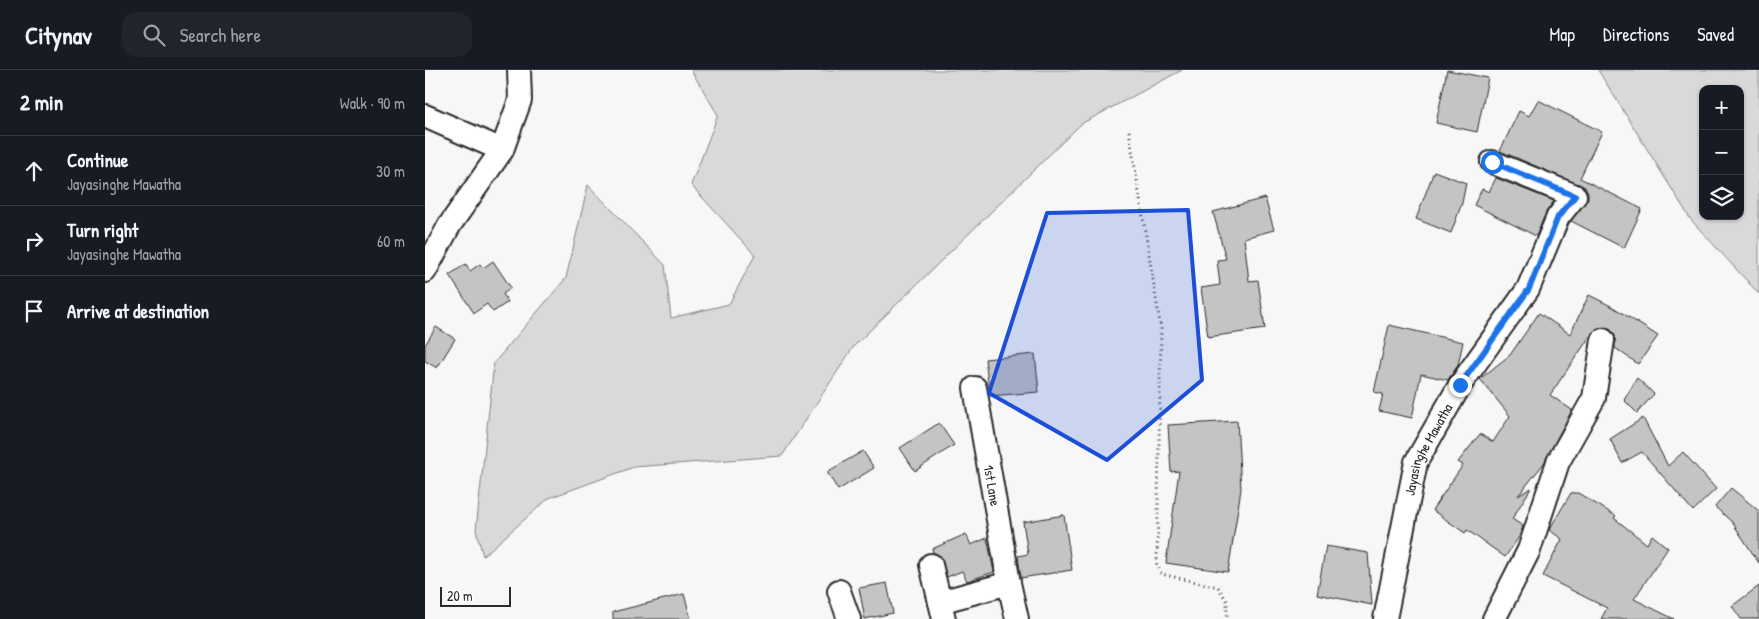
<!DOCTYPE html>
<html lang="en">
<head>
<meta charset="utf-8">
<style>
  :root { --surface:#171b24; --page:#20242c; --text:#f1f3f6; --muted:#9ea1a6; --line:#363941 }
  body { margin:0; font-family:"Patrick Hand",sans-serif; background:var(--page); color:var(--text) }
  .controls { position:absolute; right:15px; top:15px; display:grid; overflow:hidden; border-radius:10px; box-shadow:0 1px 4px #0004 }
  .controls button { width:45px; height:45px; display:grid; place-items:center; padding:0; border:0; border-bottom:1px solid var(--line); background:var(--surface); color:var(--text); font:25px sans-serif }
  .scale { position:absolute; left:15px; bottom:12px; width:71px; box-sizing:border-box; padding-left:5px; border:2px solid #2b2b2b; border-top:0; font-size:14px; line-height:18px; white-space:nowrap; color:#2b2b2b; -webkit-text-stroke:4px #fff; paint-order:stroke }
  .stop { position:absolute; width:15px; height:15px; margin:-11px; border:4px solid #1a73e8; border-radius:50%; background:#fff }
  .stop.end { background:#1a73e8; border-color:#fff; box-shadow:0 1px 5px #0008 }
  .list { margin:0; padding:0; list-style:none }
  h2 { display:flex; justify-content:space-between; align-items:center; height:65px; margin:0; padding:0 20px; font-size:21px }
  h2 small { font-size:16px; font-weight:400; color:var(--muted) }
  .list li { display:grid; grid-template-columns:32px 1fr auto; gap:15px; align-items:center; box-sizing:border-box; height:70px; padding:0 20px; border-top:1px solid var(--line) }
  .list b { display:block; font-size:19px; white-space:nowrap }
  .list p { margin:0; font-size:16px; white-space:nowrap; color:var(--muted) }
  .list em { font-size:16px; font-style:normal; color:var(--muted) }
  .icon { flex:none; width:28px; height:28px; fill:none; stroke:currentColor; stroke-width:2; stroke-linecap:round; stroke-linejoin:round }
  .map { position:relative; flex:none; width:1334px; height:549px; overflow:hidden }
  header { display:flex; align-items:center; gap:30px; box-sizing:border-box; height:70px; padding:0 25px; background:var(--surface); border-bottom:1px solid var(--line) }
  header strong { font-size:24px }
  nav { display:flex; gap:28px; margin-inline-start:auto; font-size:18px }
  .search { width:350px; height:45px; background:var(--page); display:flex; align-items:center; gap:12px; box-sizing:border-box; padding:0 18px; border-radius:15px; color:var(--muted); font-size:19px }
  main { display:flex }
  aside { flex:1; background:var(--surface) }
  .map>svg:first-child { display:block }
  .green { fill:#d9d9d9; stroke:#828282; fill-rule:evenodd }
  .building { fill:#c4c4c4; stroke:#2b2b2b }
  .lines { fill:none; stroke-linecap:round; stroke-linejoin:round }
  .minor-casing { stroke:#2b2b2b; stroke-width:26 }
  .path { stroke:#2b2b2b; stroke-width:3; stroke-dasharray:1 4; stroke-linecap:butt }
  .minor { stroke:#fff; stroke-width:22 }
  .route { stroke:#1a73e8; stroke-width:6 }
  .marked { fill:#1d4ed8; fill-opacity:0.2; stroke:#1d4ed8; stroke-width:4; stroke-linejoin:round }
  .labels { text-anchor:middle; stroke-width:5; stroke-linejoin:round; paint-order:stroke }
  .street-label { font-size:14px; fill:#2b2b2b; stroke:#fff }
</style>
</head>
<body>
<header>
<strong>Citynav</strong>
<div class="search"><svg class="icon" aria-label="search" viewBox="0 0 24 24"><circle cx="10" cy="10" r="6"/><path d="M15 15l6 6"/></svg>Search here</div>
<nav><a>Map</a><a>Directions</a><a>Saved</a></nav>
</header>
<main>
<aside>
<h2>2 min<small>Walk · 90 m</small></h2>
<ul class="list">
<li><svg class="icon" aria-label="ahead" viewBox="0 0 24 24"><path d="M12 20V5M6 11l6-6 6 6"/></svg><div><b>Continue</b><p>Jayasinghe Mawatha</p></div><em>30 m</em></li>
<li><svg class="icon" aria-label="right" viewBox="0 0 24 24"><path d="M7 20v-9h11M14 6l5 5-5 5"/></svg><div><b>Turn right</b><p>Jayasinghe Mawatha</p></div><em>60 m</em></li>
<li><svg class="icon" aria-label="arrive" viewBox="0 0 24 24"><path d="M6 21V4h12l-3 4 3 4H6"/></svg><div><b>Arrive at destination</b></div></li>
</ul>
</aside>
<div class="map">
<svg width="1334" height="549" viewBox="0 0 1334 549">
  <rect width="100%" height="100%" fill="#f7f7f7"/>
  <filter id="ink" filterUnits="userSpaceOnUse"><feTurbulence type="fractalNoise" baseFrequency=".02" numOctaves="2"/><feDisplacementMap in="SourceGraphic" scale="10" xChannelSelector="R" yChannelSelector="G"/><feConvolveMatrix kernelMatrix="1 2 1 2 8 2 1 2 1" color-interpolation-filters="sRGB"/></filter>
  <g filter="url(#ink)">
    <path class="green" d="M 266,0 L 757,0 L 656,54 L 429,276 L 357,386 L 209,397 L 124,428 L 58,486 L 51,460 L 69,293 L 141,208 L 163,115 L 240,195 L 246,248 L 304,234 L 330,185 L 266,115 L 293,45 Z
      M 1173,0 L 1334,0 L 1334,224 L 1266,150 ZM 1278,19 L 1315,19 L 1315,146 L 1278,146 Z"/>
    <path class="building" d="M 1022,0 L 1063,8 L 1052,62 L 1011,53 Z
      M 1113,30 L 1177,62 L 1155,108 L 1217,139 L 1199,178 L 1146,151 L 1163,129 L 1163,122 L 1160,117 L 1075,81 L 1094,41 L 1104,46 Z
      M 1009,101 L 1041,113 L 1037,133 L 1026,163 L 991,149 Z
      M 1071,108 L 1129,131 L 1121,142 L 1111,166 L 1049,135 L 1057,119 L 1064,122 Z
      M 840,128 L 849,160 L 819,168 L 824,211 L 833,210 L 840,259 L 783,267 L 776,218 L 795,215 L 792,190 L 801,189 L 788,142 Z
      M 68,191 L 86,218 L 78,224 L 83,232 L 68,242 L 62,234 L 49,243 L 24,205 L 41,194 L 45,201 L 55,194 L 58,198 Z
      M 1164,225 L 1188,237 L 1233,266 L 1213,294 L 1190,278 L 1190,266 L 1186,260 L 1180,257 L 1174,258 L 1168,262 L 1125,325 L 1147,340 L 1119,393 L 1093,426 L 1106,418 L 1087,449 L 1098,456 L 1094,467 L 1080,487 L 1042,460 L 1040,463 L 1007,440 L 1038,395 L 1033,392 L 1055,364 L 1068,372 L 1085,346 L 1055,309 L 1056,308 L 1085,285 L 1114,243 L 1145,264 Z
      M 964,255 L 1038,272 L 1033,295 L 1023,310 L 996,304 L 987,348 L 954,341 L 958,324 L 949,322 Z
      M 11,257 L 30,269 L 12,298 L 0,291 L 0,275 Z
      M 610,284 L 614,322 L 565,326 L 560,289 Z
      M 1212,308 L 1229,324 L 1212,343 L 1199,330 Z
      M 1218,348 L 1243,396 L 1258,382 L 1291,419 L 1268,441 L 1217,382 L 1197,393 L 1185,369 Z
      M 812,351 L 816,419 L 803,502 L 741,493 L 754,401 L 746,402 L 743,355 Z
      M 514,353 L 529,375 L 490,401 L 475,378 Z
      M 438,381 L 449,398 L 413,420 L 402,402 Z
      M 1306,418 L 1334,441 L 1334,493 L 1307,452 L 1290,437 Z
      M 1146,423 L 1153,423 L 1191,446 L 1189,448 L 1222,474 L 1227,465 L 1243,478 L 1209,529 L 1249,549 L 1176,549 L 1182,538 L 1118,506 L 1137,469 L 1124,460 Z
      M 639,445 L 647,500 L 596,508 L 593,486 L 603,484 L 598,452 Z
      M 541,464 L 546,475 L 562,468 L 569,502 L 542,511 L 537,501 L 522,507 L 516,486 L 508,482 L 507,479 Z
      M 901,476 L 943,483 L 947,535 L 892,524 Z
      M 462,513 L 468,543 L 440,549 L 434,518 Z
      M 1334,516 L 1334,549 L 1316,549 L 1307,536 Z
      M 259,524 L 266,549 L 188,549 L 188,542 Z"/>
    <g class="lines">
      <g class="minor-casing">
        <g id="minor">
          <path d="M 0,46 L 77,80"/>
          <path d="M 0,201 L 24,156 L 77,80 L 95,30 L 94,0"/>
          <path id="s1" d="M 550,318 L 584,513 L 592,549"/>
          <path d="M 506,495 L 519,549"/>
          <path d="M 414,521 L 424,549"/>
          <path d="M 515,532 L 584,513"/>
          <path id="s2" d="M 960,549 L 991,392 L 1035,315 L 1103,219 L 1133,147 L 1150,126 L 1067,92"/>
          <path d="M 1069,549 L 1104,480 L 1133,392 L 1169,328 L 1178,270"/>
        </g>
      </g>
      <path class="path" d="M 704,61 L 736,259 L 732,494 L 736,504 L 793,517 L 802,531 L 802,549"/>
      <use href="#minor" class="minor"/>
    </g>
  </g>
  <g class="lines" filter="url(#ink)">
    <path class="route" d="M 1035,315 L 1104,219 L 1133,147 L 1150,126 L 1067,92"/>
  </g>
  <path class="marked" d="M 763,140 L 777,310 L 682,390 L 564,323 L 622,143 Z"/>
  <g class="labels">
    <g class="street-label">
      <text dy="5" stroke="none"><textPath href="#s2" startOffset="176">Jayasinghe Mawatha</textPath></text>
      <text dy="5" stroke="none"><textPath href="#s1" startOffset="99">1st Lane</textPath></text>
    </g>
  </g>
</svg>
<div class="controls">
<button>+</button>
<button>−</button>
<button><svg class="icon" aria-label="layers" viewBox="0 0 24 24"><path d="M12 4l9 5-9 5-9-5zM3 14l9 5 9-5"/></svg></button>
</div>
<div class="scale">20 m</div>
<div class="stop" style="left:1067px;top:92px"></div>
<div class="stop end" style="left:1035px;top:315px"></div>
</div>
</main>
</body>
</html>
